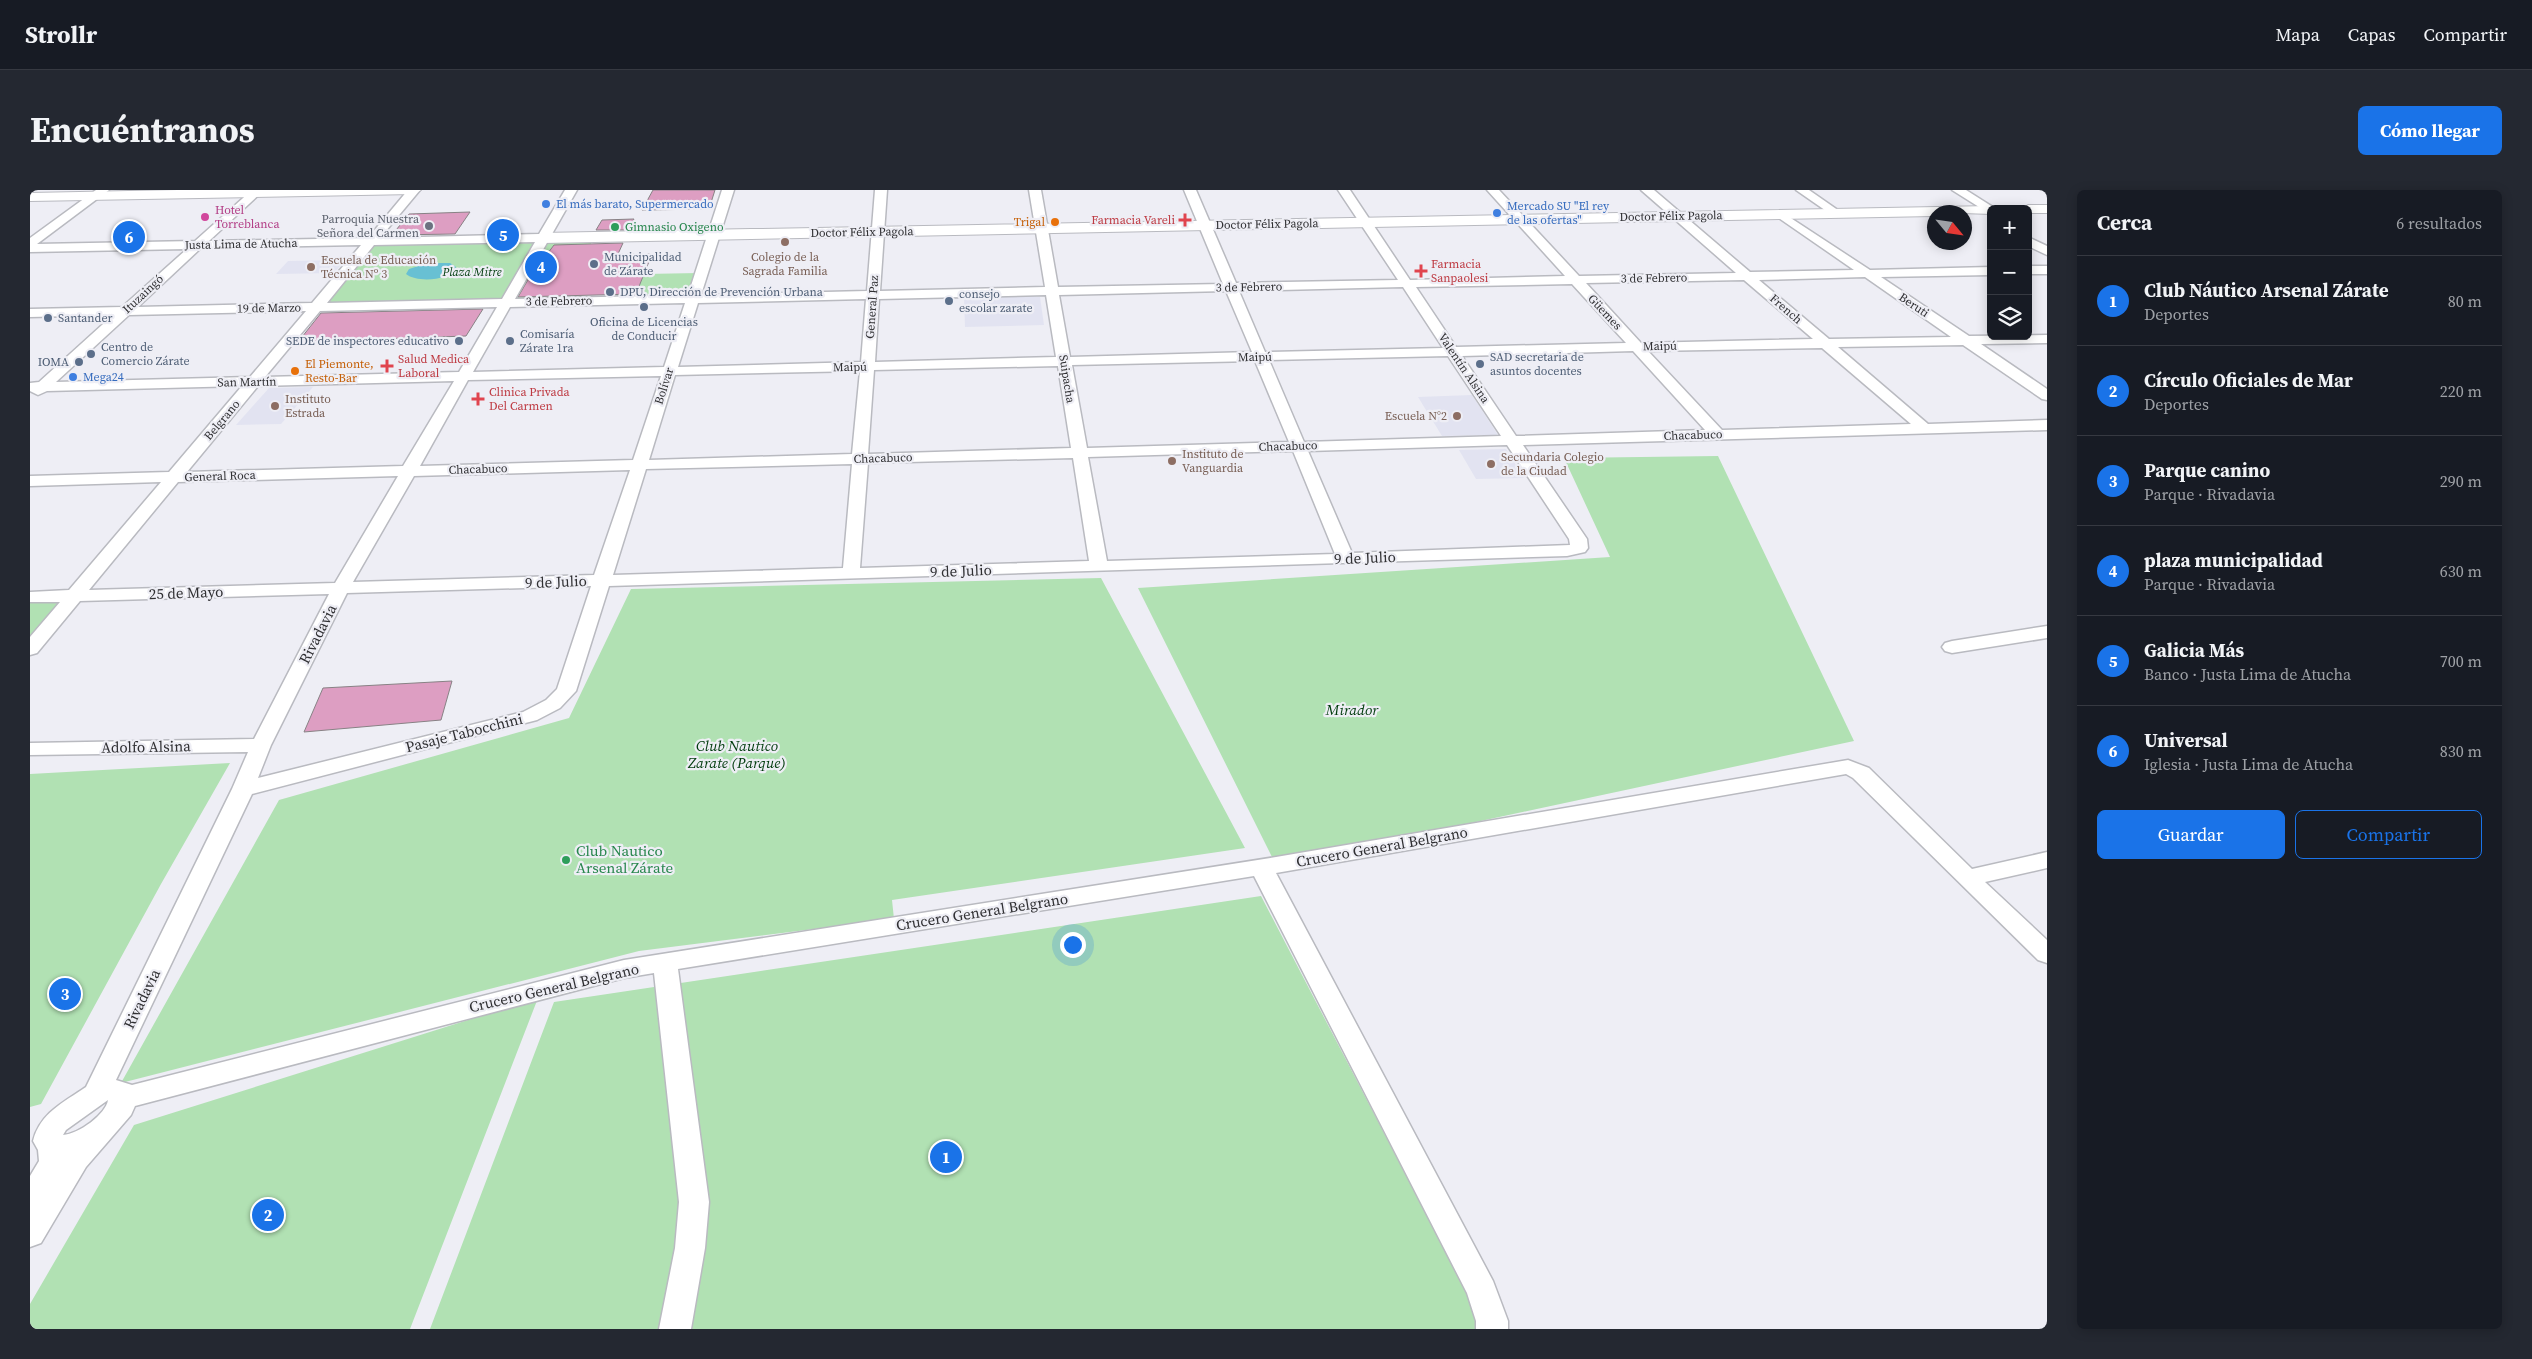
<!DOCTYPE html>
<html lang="es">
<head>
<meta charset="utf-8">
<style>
  :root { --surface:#171b24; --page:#242831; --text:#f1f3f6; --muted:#9ea1a6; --line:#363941; --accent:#1a73e8 }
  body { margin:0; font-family:"Source Serif 4",serif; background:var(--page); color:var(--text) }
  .controls { position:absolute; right:15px; top:15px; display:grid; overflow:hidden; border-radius:8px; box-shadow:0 2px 12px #0003 }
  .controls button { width:45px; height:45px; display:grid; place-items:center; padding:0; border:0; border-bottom:1px solid var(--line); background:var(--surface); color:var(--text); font:25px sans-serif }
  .compass { position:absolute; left:1897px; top:15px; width:45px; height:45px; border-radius:50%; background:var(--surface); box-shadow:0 2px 12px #0003; rotate:119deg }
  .you { position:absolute; left:1042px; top:754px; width:18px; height:18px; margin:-12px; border:4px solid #fff; border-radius:50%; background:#1a73e8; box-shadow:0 0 0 8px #1a73e833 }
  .badge { display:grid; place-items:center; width:32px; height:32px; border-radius:50%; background:var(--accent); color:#fff; font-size:16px; font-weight:700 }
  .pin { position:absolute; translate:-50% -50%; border:2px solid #fff; box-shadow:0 1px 5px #0006 }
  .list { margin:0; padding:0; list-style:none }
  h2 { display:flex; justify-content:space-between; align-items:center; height:65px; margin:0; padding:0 20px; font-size:21px }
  h2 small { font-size:16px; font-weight:400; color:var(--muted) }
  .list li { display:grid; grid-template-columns:32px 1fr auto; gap:15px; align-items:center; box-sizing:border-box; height:90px; padding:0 20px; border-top:1px solid var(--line) }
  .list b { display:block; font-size:19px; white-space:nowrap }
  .list p { margin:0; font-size:16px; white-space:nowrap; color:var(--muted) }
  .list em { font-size:16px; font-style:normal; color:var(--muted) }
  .actions { display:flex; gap:10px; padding:15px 20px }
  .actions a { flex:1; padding:11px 0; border:1px solid var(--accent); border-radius:8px; text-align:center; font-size:18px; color:var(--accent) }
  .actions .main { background:var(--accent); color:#fff }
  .icon { flex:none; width:28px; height:28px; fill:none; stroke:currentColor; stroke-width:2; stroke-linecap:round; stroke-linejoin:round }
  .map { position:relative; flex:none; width:2017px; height:1139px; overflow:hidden; border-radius:8px }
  header { display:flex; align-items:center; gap:30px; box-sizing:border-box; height:70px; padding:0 25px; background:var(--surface); border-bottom:1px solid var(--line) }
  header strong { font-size:24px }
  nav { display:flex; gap:28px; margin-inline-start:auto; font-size:18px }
  .intro { display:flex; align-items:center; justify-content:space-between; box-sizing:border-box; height:120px; padding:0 30px }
  h1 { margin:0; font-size:35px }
  .button { padding:12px 22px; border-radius:8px; background:var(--accent); color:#fff; font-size:18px; font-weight:700 }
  main { display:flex; gap:30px; padding:0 30px }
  aside { flex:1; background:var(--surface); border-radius:8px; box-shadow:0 2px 12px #0003 }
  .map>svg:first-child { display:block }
  .built { fill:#e2e3f1 }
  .green { fill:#b1e1b3 }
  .water { fill:#68c0d3 }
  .building { fill:#dd9ec2; stroke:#888285 }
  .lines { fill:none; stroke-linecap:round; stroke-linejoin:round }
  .street-casing { stroke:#b9bac0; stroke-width:3 }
  .secondary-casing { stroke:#b9bac0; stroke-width:2 }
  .street { fill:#fff; fill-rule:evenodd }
  .secondary { fill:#fff; fill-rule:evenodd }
  .shop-dot { fill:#3f7fe0; stroke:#eeeef5; stroke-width:2 }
  .hotel-dot { fill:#d1479c; stroke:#eeeef5; stroke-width:2 }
  .health-dot { fill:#e0444e; stroke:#eeeef5; stroke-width:2 }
  .food-dot { fill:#e8710a; stroke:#eeeef5; stroke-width:2 }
  .worship-dot { fill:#6b7280; stroke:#eeeef5; stroke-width:2 }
  .leisure-dot { fill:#2e9e5b; stroke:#eeeef5; stroke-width:2 }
  .education-dot { fill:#8d6e63; stroke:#eeeef5; stroke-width:2 }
  .service-dot { fill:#5c6f8a; stroke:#eeeef5; stroke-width:2 }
  .labels { text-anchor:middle; stroke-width:4.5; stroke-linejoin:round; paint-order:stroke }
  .far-shop-label { font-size:12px; fill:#366cbe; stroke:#eeeef5; text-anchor:start }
  .far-hotel-label { font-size:12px; fill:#b23c85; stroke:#eeeef5; text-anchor:start }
  .far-street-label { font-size:12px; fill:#303033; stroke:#eeeef5 }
  .far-worship-label { font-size:12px; fill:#5b616d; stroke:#eeeef5; text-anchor:end }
  .far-health-label { font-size:12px; fill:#be3a42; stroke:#eeeef5; text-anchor:start }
  .far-food-label { font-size:12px; fill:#c56008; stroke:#eeeef5; text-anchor:end }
  .far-leisure-label { font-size:12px; fill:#27864d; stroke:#eeeef5; text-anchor:start }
  .far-service-label { font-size:12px; fill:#4e5e75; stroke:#eeeef5; text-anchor:start }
  .far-education-label { font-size:12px; fill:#785e54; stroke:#eeeef5; text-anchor:start }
  .far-park-label { font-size:12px; font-style:italic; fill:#003c0d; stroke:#eeeef5 }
  .street-label { font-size:15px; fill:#303033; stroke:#eeeef5 }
  .park-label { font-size:15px; font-style:italic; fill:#003c0d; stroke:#eeeef5 }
  .leisure-label { font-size:15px; fill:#27864d; stroke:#eeeef5; text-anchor:start }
</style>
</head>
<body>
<header>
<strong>Strollr</strong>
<nav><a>Mapa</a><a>Capas</a><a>Compartir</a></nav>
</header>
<div class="intro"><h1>Encuéntranos</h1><a class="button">Cómo llegar</a></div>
<main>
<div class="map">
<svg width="2017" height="1139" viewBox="0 0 2017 1139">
  <rect width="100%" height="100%" fill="#eeeef5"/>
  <path class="built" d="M 315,70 L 304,83 L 246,84 L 258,71 Z
    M 1004,106 L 1010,107 L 1014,135 L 935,137 L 934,107 Z
    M 283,197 L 251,234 L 206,235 L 239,198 Z
    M 1442,205 L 1468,245 L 1412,246 L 1388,207 Z
    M 1476,259 L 1494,288 L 1446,289 L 1429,260 Z"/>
  <path class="green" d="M 563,50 L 529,108 L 482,111 L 515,51 Z
    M 506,51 L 475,109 L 471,110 L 296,114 L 344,54 Z
    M 669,83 L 659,108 L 603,109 L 614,84 Z
    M 1688,266 L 1824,551 L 1246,675 L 1108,398 L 1580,367 L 1534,268 Z
    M 1071,388 L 1215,658 L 862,710 L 864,729 L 609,761 L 91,893 L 249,610 L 539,528 L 601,399 Z
    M 31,412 L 0,450 L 0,413 Z
    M 200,573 L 131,694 L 11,914 L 0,917 L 0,584 Z
    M 1231,706 L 1447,1122 L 1446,1139 L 400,1139 L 524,812 Z
    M 508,808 L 380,1139 L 0,1139 L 0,1114 L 104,935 Z"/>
  <path class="water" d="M 398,73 L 420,73 L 426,77 C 420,91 387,93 376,84 L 379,79 Z"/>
  <path class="building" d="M 623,0 L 685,0 L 679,19 L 612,20 Z
    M 440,22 L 425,44 L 362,45 L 379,24 Z
    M 604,29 L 599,40 L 566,40 L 572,30 Z
    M 593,53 L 588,64 L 622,64 L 606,104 L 488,107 L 499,88 L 524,55 Z
    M 453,119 L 436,146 L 268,152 L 291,123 Z
    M 422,491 L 411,530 L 274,542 L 293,498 Z"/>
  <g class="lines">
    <g class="street-casing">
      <path id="street" d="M 66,0 L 79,0 L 7,54 L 165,51 L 222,0 L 234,0 L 179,51 L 338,48 L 378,0 L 390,0 L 350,48 L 509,44 L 535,0 L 547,0 L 485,109 L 658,105 L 692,0 L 704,0 L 671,105 L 837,101 L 845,0 L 857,0 L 850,101 L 1015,97 L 999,0 L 1011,0 L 1028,97 L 1193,94 L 1154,0 L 1166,0 L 1206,93 L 1368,90 L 1308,0 L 1320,0 L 1380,90 L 1535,86 L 1457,0 L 1469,0 L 1549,86 L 1706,83 L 1611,0 L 1624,0 L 1720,82 L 1824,80 L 1746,26 L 1746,22 L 1750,21 L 1840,80 L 1961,77 L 1961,85 L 1851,87 L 1939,146 L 2017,145 L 2017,153 L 1951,154 L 2017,199 L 2017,210 L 2012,209 L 1933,155 L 1808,157 L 1898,234 L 2017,230 L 2017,240 L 1493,255 L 1557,349 L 1558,358 L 1555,362 L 1537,366 L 579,396 L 546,501 L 530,518 L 507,530 L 222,604 L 86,890 L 102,895 L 594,770 L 1246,667 L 1818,570 L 1839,578 L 1942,679 L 2017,662 L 2017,678 L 1955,692 L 2017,750 L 2017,773 L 2008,770 L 1823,588 L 1816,584 L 1246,683 L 1463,1091 L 1478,1131 L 1478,1139 L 1446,1139 L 1446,1131 L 1437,1103 L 1224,686 L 648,779 L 679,1012 L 675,1058 L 661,1139 L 629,1139 L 645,1058 L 649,1012 L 624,783 L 594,788 L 105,916 L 101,925 L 56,977 L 11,1053 L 0,1057 L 0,986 L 9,971 L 8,960 L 3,951 C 10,923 34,912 56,897 L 202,599 L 218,562 L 0,565 L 0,553 L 224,549 L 299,404 L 50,411 L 7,463 L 0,465 L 0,447 L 30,412 L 0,412 L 0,402 L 39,400 L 131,292 L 0,296 L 0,286 L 139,282 L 212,196 L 17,201 L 8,205 L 0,201 L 0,193 L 9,192 L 83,125 L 0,127 L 0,119 L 92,117 L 157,59 L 0,62 L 0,48 ZM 505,52 L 472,109 L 297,113 L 344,55 ZM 331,55 L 282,113 L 108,117 L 171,58 ZM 1835,87 L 1921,147 L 1799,149 L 1729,90 ZM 1714,90 L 1783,149 L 1611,153 L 1556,93 ZM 1542,94 L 1596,153 L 1426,157 L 1386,97 ZM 1373,97 L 1413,158 L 1235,162 L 1209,101 ZM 1196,101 L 1222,162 L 1040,167 L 1029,105 ZM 1016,105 L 1026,167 L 845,172 L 849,109 ZM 836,109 L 831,172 L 648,177 L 668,113 ZM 655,113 L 634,177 L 443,182 L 480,117 ZM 467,117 L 429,182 L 235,187 L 290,121 ZM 276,121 L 220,187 L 26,192 L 99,125 ZM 1792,158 L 1881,234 L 1692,240 L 1618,161 ZM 1603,161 L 1675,240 L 1486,246 L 1432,166 ZM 1418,166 L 1471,246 L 1274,252 L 1239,170 ZM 1225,171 L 1259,252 L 1057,258 L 1042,175 ZM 1028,176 L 1041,258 L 838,264 L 844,180 ZM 830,181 L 822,264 L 619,270 L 645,185 ZM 631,186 L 603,270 L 390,276 L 438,190 ZM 424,191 L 373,276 L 157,282 L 228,196 ZM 1477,255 L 1539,349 L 1540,355 L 1322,363 L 1278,261 ZM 1263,261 L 1305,364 L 1077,371 L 1058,267 ZM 1043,268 L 1059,371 L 830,378 L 838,273 ZM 822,274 L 813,378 L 583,385 L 616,279 ZM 600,280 L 564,385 L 323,392 L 384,286 ZM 368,286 L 305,393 L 59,400 L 148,292 ZM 561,396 L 527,499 L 516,510 L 493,522 L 228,588 L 241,555 L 317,403 ZM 78,910 C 76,924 49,944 33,945 L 36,940 Z
        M 1766,0 L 1779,0 L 1812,23 L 1810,25 L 1802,25 Z
        M 1922,0 L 1936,0 L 1966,19 L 1961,19 L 1961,23 L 1957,22 Z
        M 1998,47 L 2017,56 L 2017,65 L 1998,56 Z
        M 1998,76 L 2017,76 L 2017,84 L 1998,84 Z
        M 2017,436 L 2017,448 L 1922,463 L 1915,461 L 1912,457 L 1915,453 L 1922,451 Z"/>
    </g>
    <g class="secondary-casing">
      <path id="secondary" d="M 148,0 L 391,0 L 384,4 L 0,11 L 0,3 Z
        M 1998,15 L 2017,15 L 2017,23 L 1998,23 L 1998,19 L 1991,19 Z
        M 1961,16 L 1967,19 L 1961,19 L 1961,24 L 1904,22 L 1904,26 L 512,53 L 504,48 L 512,43 Z"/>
    </g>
    <use href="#street" class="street"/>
    <use href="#secondary" class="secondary"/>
  </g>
  <g class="shop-dot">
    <circle cx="516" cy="14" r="5"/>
    <circle cx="1467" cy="23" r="5"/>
    <circle cx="43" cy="187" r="5"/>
  </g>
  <circle class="hotel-dot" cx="175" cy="27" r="5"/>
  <g class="health-dot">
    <path d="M1152.5 22.5h5v5h5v5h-5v5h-5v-5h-5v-5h5z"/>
    <path d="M1388.5 73.5h5v5h5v5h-5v5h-5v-5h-5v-5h5z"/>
    <path d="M354.5 168.5h5v5h5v5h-5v5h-5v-5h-5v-5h5z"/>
    <path d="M445.5 201.5h5v5h5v5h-5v5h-5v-5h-5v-5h5z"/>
  </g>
  <g class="food-dot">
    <circle cx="1025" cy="32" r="5"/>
    <circle cx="265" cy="181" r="5"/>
  </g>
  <circle class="worship-dot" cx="399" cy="36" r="5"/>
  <g class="leisure-dot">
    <circle cx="585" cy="37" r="5"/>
    <circle cx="536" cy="670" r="5"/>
  </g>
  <g class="education-dot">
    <circle cx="755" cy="52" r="5"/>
    <circle cx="281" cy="77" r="5"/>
    <circle cx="245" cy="216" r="5"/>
    <circle cx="1427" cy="226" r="5"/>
    <circle cx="1142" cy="271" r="5"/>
    <circle cx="1461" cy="274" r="5"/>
  </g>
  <g class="service-dot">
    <circle cx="564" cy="74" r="5"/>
    <circle cx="580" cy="102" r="5"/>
    <circle cx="919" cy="111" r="5"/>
    <circle cx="614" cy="117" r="5"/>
    <circle cx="18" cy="128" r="5"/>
    <circle cx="429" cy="151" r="5"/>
    <circle cx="480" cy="151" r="5"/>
    <circle cx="61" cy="164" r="5"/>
    <circle cx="49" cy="172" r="5"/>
    <circle cx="1450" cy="174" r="5"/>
  </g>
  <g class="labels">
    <g class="far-shop-label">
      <text x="526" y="18">El más barato, Supermercado</text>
      <text x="1477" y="20">Mercado SU "El rey<tspan x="1477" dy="14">de las ofertas"</tspan></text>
      <text x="53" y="191">Mega24</text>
    </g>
    <g class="far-hotel-label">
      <text x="185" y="24">Hotel<tspan x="185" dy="14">Torreblanca</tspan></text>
    </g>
    <g class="far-street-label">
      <text transform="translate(1641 26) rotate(-1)" y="4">Doctor Félix Pagola</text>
      <text transform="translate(1237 34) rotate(-1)" y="4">Doctor Félix Pagola</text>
      <text transform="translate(832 42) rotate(-1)" y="4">Doctor Félix Pagola</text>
      <text transform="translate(211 54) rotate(-1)" y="4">Justa Lima de Atucha</text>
      <text transform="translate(1624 88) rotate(-1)" y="4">3 de Febrero</text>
      <text transform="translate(1219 97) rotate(-1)" y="4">3 de Febrero</text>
      <text transform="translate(113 104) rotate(-43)" y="4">Ituzaingó</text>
      <text transform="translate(529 111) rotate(-1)" y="4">3 de Febrero</text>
      <text transform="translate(1884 115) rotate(34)" y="4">Beruti</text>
      <text transform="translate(842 117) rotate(-86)" y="4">General Paz</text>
      <text transform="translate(239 118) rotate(-1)" y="4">19 de Marzo</text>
      <text transform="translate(1756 119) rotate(41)" y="4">French</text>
      <text transform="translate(1575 122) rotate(47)" y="4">Güemes</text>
      <text transform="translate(1630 156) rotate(-1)" y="4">Maipú</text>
      <text transform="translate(1225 167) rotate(-1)" y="4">Maipú</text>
      <text transform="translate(820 177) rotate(-1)" y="4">Maipú</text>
      <text transform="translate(1434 178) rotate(56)" y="4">Valentín Alsina</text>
      <text transform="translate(1037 189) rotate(81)" y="4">Suipacha</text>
      <text transform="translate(217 192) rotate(-1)" y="4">San Martín</text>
      <text transform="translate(634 196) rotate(-72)" y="4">Bolívar</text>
      <text transform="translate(192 230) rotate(-50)" y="4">Belgrano</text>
      <text transform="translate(1663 245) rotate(-2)" y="4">Chacabuco</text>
      <text transform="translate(1258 256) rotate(-2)" y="4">Chacabuco</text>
      <text transform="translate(853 268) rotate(-2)" y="4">Chacabuco</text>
      <text transform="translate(448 279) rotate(-2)" y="4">Chacabuco</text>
      <text transform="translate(190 286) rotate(-2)" y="4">General Roca</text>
    </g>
    <g class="far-worship-label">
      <text x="389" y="33">Parroquia Nuestra<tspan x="389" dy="14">Señora del Carmen</tspan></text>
    </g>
    <g class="far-health-label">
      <text x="1145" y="34" text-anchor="end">Farmacia Vareli</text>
      <text x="1401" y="78">Farmacia<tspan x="1401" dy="14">Sanpaolesi</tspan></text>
      <text x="368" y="173">Salud Medica<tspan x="368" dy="14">Laboral</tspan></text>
      <text x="459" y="206">Clinica Privada<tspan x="459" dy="14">Del Carmen</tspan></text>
    </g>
    <g class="far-food-label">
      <text x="1015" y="36">Trigal</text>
      <text x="275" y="178" text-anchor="start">El Piemonte,<tspan x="275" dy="14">Resto-Bar</tspan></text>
    </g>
    <g class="far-leisure-label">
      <text x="595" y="41">Gimnasio Oxigeno</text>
    </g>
    <g class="far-service-label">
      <text x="574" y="71">Municipalidad<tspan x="574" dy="14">de Zárate</tspan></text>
      <text x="590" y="106">DPU, Dirección de Prevención Urbana</text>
      <text x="929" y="108">consejo<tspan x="929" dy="14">escolar zarate</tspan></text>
      <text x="28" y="132">Santander</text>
      <text x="614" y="136" text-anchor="middle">Oficina de Licencias<tspan x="614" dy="14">de Conducir</tspan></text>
      <text x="490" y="148">Comisaría<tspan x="490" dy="14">Zárate 1ra</tspan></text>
      <text x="419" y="155" text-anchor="end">SEDE de inspectores educativo</text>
      <text x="71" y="161">Centro de<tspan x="71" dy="14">Comercio Zárate</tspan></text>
      <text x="1460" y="171">SAD secretaria de<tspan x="1460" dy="14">asuntos docentes</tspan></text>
      <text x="39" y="176" text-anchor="end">IOMA</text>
    </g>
    <g class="far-education-label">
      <text x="755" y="71" text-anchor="middle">Colegio de la<tspan x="755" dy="14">Sagrada Familia</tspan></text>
      <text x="291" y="74">Escuela de Educación<tspan x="291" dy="14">Técnica Nº 3</tspan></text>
      <text x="255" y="213">Instituto<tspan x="255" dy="14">Estrada</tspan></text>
      <text x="1417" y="230" text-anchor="end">Escuela N°2</text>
      <text x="1152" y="268">Instituto de<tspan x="1152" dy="14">Vanguardia</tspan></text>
      <text x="1471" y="271">Secundaria Colegio<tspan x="1471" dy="14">de la Ciudad</tspan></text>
    </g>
    <g class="far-park-label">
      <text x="442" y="86">Plaza Mitre</text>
    </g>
    <g class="street-label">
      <text transform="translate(1335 368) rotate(-2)" y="5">9 de Julio</text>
      <text transform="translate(931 381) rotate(-2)" y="5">9 de Julio</text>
      <text transform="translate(526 392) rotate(-2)" y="5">9 de Julio</text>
      <text transform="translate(156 403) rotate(-2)" y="5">25 de Mayo</text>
      <text transform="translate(288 444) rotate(-63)" y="5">Rivadavia</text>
      <text transform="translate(434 543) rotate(-14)" y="5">Pasaje Tabocchini</text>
      <text transform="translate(116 557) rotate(-1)" y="5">Adolfo Alsina</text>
      <text transform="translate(1352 657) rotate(-10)" y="5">Crucero General Belgrano</text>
      <text transform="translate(952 722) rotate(-9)" y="5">Crucero General Belgrano</text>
      <text transform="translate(524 798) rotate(-13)" y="5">Crucero General Belgrano</text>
      <text transform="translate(112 809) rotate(-64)" y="5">Rivadavia</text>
    </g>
    <g class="park-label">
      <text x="1322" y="525">Mirador</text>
      <text x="707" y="561">Club Nautico<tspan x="707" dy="17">Zarate (Parque)</tspan></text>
    </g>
    <g class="leisure-label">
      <text x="546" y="666">Club Nautico<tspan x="546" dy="17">Arsenal Zárate</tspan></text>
    </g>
  </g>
</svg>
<div class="controls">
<button>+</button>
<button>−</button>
<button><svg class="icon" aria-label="layers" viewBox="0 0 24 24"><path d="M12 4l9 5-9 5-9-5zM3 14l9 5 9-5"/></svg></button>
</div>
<svg class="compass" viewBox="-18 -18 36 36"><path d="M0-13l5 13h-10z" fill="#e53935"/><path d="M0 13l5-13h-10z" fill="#9ea1a6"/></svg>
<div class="you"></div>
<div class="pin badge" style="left:916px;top:967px">1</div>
<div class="pin badge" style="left:238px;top:1025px">2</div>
<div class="pin badge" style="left:35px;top:804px">3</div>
<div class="pin badge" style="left:511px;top:77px">4</div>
<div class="pin badge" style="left:473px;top:45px">5</div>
<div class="pin badge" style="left:99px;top:47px">6</div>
</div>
<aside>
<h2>Cerca<small>6 resultados</small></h2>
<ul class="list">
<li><span class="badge">1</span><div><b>Club Náutico Arsenal Zárate</b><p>Deportes</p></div><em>80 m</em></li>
<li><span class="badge">2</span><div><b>Círculo Oficiales de Mar</b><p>Deportes</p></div><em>220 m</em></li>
<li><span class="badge">3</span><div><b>Parque canino</b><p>Parque · Rivadavia</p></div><em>290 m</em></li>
<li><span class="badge">4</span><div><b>plaza municipalidad</b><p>Parque · Rivadavia</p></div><em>630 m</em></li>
<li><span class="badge">5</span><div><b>Galicia Más</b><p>Banco · Justa Lima de Atucha</p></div><em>700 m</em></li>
<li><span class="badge">6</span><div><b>Universal</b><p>Iglesia · Justa Lima de Atucha</p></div><em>830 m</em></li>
</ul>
<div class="actions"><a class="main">Guardar</a><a>Compartir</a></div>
</aside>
</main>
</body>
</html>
